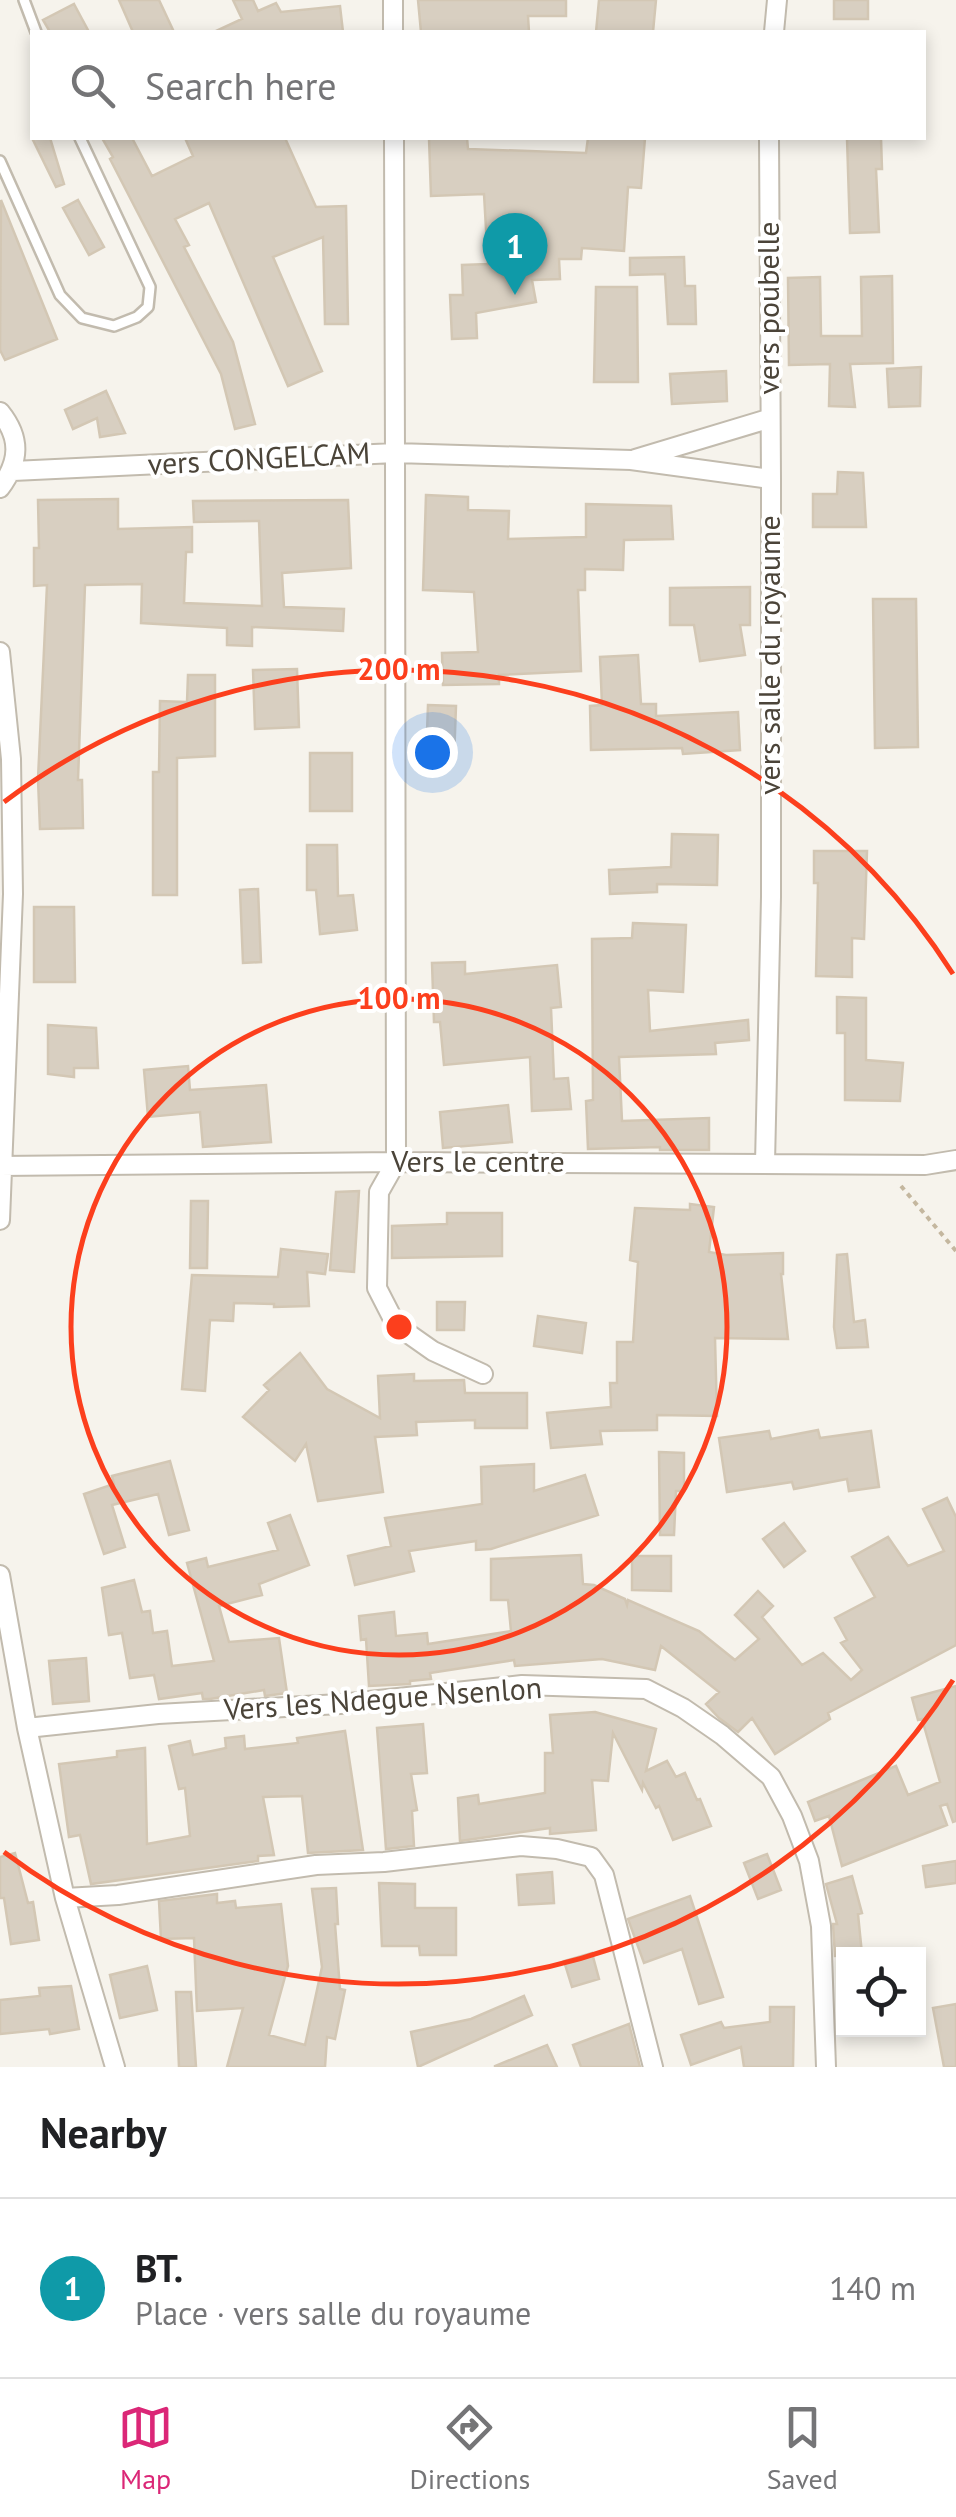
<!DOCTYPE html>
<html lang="en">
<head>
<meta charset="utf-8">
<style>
  :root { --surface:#fff; --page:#f6f6f6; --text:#202124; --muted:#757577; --line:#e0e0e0; --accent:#db2777 }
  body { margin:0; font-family:"PT Sans",sans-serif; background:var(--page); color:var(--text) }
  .controls { position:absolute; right:30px; bottom:30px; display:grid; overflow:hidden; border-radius:0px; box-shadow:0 5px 15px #0003 }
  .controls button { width:90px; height:90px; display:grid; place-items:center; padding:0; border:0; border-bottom:2px solid var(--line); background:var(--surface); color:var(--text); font:50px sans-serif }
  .you { position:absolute; left:432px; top:752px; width:35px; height:35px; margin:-25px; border:8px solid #fff; border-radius:50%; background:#1a73e8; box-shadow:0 0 0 15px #1a73e833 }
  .badge { display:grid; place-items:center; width:65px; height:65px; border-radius:50%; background:var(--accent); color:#fff; font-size:32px; font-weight:700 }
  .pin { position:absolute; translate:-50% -82px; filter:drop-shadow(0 2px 5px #0008) }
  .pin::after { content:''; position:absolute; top:52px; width:35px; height:30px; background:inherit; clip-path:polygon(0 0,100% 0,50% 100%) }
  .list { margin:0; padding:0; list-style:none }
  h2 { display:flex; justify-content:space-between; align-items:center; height:130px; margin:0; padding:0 40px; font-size:42px }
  h2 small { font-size:32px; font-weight:400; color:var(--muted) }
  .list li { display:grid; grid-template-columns:65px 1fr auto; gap:30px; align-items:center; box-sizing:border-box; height:180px; padding:0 40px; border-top:2px solid var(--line) }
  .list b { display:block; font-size:38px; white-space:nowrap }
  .list p { margin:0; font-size:32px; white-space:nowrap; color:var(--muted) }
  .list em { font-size:32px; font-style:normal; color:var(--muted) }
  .icon { flex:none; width:55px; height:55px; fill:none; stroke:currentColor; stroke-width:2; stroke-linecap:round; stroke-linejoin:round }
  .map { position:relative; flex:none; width:956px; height:2067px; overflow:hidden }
  .search { position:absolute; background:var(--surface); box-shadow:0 5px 15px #0003; left:30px; right:30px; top:30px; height:110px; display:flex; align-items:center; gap:25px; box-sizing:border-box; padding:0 35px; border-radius:0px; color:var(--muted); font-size:38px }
  .sheet { height:310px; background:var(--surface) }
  nav { display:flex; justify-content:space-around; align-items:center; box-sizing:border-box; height:140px; border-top:2px solid var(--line); background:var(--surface); font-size:28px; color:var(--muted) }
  nav a { display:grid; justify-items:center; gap:5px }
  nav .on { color:var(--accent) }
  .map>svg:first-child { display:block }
  .building { fill:#d8cfc1; stroke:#d3c7b4; stroke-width:2.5 }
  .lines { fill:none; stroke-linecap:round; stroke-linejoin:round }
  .lane-casing { stroke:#c2bbae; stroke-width:14 }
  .street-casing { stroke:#c2bbae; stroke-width:22 }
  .path { stroke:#c4b79f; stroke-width:4; stroke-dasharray:5 5; stroke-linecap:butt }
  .lane { stroke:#fff; stroke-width:9 }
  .street { stroke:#fff; stroke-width:18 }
  .ring { fill:none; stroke:#fc3f1d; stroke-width:5 }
  .labels { text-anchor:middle; stroke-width:8; stroke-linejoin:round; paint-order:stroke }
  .street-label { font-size:30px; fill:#4b4439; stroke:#fff }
  .centre { fill:#fc3f1d; stroke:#fff; stroke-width:5 }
  .ring-label { font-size:30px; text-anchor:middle; font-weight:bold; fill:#fc3f1d; stroke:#fff; stroke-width:8; stroke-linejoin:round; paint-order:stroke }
</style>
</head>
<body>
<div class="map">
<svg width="956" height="2067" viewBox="0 0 956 2067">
  <rect width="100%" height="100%" fill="#f6f3ec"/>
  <path class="building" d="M 119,0 L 159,0 L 174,32 L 133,32 Z
    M 233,0 L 253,0 L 258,11 L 276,3 L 281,12 L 340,6 L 343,32 L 214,32 L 242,19 Z
    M 418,0 L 566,0 L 566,16 L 528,16 L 529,32 L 421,32 Z
    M 599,0 L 656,0 L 653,32 L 596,32 Z
    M 834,0 L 868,0 L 868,19 L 834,19 Z
    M 74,4 L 89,32 L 50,32 L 43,20 Z
    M 32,138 L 50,138 L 64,184 L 56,187 Z
    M 102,138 L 132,138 L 152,176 L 193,156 L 185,138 L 285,138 L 316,207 L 346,206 L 348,324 L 325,324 L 323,237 L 273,257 L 322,371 L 288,386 L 209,203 L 175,219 L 189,245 L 184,247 L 233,342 L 255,424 L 235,429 L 221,374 L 110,159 L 113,157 Z
    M 429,138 L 467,138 L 468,149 L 586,153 L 588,138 L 645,138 L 641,188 L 628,187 L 624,251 L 582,248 L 581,259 L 559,259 L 560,279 L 532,280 L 536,302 L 476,313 L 477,338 L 452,339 L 450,295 L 463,295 L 462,265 L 488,264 L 484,194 L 431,196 Z
    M 847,138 L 881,138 L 882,169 L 876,169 L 879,232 L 850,233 Z
    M 1,200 L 57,339 L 5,360 L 0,350 Z
    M 78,200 L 104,247 L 89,255 L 63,208 Z
    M 684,257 L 685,286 L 695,286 L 696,324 L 668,324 L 665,274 L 630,275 L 630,258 Z
    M 892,276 L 893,363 L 850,364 L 855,407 L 829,406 L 830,364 L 789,365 L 788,278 L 820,277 L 821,336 L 862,336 L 861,277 Z
    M 596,287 L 637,287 L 638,382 L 594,382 Z
    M 921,367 L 920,406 L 889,407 L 887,369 Z
    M 726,371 L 727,401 L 672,404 L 670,374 Z
    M 106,391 L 125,433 L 100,437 L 97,418 L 73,429 L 65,410 Z
    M 838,472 L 863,473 L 866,527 L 813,527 L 813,494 L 837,494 Z
    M 426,495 L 468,497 L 468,510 L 509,511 L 508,539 L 586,537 L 586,504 L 671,506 L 673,539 L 624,540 L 623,570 L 585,569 L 585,590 L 578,590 L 581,671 L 499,675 L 499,684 L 443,685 L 442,653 L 478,652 L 474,592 L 423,590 Z
    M 118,499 L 118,529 L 192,527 L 192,552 L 186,552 L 184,603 L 262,606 L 259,521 L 194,522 L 193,501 L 348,500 L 351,568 L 282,573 L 284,607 L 344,609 L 343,631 L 252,627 L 252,646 L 227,645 L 227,628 L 141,623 L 142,584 L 85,585 L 78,780 L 82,780 L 83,828 L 40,829 L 38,779 L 47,585 L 34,586 L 34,548 L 39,548 L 38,500 Z
    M 750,587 L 750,625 L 740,625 L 745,655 L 700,661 L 694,625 L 670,625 L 670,588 Z
    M 873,599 L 916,599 L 918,747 L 875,748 Z
    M 638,655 L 641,704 L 656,704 L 656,716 L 738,712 L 740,750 L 683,754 L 682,748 L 591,750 L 590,706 L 602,705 L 600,657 Z
    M 297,669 L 299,727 L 255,729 L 253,670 Z
    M 188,675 L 215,675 L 215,756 L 177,758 L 177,895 L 153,895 L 153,772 L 159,772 L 160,701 L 187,702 Z
    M 428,705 L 456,706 L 454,760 L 426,759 Z
    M 310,753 L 352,753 L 352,811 L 310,811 Z
    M 672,834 L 718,835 L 717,885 L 657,884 L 657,892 L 610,894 L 609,870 L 671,867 Z
    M 307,845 L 337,845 L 338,896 L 353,895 L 357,930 L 320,934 L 316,890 L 307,890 Z
    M 814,851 L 867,851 L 864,939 L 852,938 L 852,977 L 816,976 L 818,883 L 814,883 Z
    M 258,889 L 261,962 L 243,963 L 240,890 Z
    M 34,907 L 74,907 L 75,982 L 34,982 Z
    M 633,923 L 686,925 L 683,992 L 648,990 L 650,1031 L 748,1020 L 749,1040 L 715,1043 L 716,1054 L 619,1057 L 622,1121 L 709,1118 L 709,1150 L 660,1150 L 660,1147 L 588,1149 L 586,1101 L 593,1100 L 592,939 L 632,938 Z
    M 465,962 L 465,974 L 557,965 L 561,1007 L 551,1008 L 554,1079 L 568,1078 L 571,1109 L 532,1111 L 530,1057 L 444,1065 L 440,1022 L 434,1022 L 432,963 Z
    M 837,997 L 866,998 L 866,1060 L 903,1063 L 900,1101 L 845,1100 L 845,1033 L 837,1033 Z
    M 48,1025 L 96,1028 L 98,1068 L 74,1068 L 74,1077 L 48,1074 Z
    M 188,1066 L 190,1090 L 266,1085 L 271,1142 L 203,1147 L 200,1112 L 148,1117 L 144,1070 Z
    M 508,1105 L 512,1142 L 443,1148 L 440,1112 Z
    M 359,1191 L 354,1272 L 330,1270 L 336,1192 Z
    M 191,1201 L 208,1201 L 207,1268 L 190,1268 Z
    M 690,1204 L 714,1207 L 709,1252 L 726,1255 L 783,1253 L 783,1274 L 781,1274 L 788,1339 L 715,1338 L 717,1416 L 657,1415 L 657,1430 L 600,1431 L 602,1444 L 551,1448 L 547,1413 L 611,1407 L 610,1383 L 617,1383 L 617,1342 L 633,1342 L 638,1262 L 630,1260 L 635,1208 L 690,1210 Z
    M 447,1213 L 502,1213 L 502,1256 L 392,1258 L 392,1226 L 447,1224 Z
    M 281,1249 L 328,1254 L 325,1274 L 307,1272 L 309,1306 L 274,1307 L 274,1304 L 234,1303 L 233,1321 L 210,1320 L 205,1391 L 182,1389 L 192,1275 L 278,1277 Z
    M 847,1254 L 854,1322 L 865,1320 L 868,1347 L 837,1348 L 834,1327 L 837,1255 Z
    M 437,1302 L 465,1302 L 464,1330 L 437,1330 Z
    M 538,1316 L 586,1323 L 582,1353 L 534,1346 Z
    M 300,1353 L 327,1389 L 380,1418 L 378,1376 L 414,1374 L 414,1381 L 464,1380 L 465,1393 L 527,1393 L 527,1428 L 475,1428 L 475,1420 L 416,1422 L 417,1435 L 375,1437 L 383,1492 L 318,1501 L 306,1444 L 295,1461 L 243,1417 L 269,1390 L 264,1385 Z
    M 818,1430 L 820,1438 L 871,1431 L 879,1487 L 849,1491 L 847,1479 L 794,1489 L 792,1482 L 727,1492 L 719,1438 L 769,1431 L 771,1439 Z
    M 659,1452 L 684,1453 L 684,1491 L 676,1491 L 674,1535 L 660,1535 Z
    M 170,1461 L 189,1530 L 169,1535 L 158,1494 L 112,1505 L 125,1547 L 104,1554 L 84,1494 L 114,1484 L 112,1476 Z
    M 534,1464 L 534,1491 L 585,1475 L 598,1515 L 491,1549 L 476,1550 L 476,1541 L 409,1551 L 414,1571 L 355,1585 L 348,1556 L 391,1546 L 385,1518 L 482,1504 L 481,1467 Z
    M 947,1498 L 956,1517 L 956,1645 L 828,1713 L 830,1719 L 775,1754 L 752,1718 L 738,1732 L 719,1718 L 706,1704 L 719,1692 L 661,1646 L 655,1670 L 602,1659 L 515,1666 L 514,1660 L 430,1673 L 431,1679 L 410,1681 L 410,1684 L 369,1686 L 366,1639 L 361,1640 L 359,1616 L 394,1612 L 396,1636 L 427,1633 L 428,1644 L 511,1631 L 508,1600 L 491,1600 L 491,1559 L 581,1555 L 583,1584 L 594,1585 L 625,1599 L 627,1605 L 628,1600 L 699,1631 L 735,1660 L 759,1639 L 735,1615 L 758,1591 L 773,1606 L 762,1617 L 802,1665 L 823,1653 L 851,1680 L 862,1670 L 841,1643 L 847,1640 L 835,1618 L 875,1597 L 852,1557 L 888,1537 L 908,1566 L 944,1551 L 923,1509 Z
    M 290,1515 L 309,1565 L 259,1584 L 262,1595 L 219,1606 L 229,1642 L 279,1638 L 287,1693 L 265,1696 L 264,1690 L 210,1699 L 203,1699 L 202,1693 L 159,1699 L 154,1675 L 130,1678 L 122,1633 L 109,1635 L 102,1588 L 134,1580 L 142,1612 L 150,1611 L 153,1633 L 167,1631 L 172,1666 L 214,1661 L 187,1563 L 206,1558 L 208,1567 L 278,1550 L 268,1523 Z
    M 784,1523 L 805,1551 L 784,1567 L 763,1539 Z
    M 632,1556 L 671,1556 L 671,1591 L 632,1590 Z
    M 86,1658 L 89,1701 L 53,1704 L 49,1661 Z
    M 956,1686 L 956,1821 L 953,1822 L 947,1804 L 940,1806 L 947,1825 L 842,1866 L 829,1816 L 815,1821 L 808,1802 L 896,1766 L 908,1795 L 940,1782 L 922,1719 L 918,1720 L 912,1698 Z
    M 595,1712 L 656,1729 L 646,1771 L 667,1761 L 676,1777 L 685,1773 L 697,1800 L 700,1799 L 711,1826 L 673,1840 L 659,1806 L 656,1808 L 643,1783 L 642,1790 L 613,1733 L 608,1781 L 592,1780 L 596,1830 L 550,1834 L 550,1828 L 460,1841 L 458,1798 L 478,1795 L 479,1804 L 545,1793 L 545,1753 L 553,1753 L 550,1715 Z
    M 423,1724 L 427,1773 L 411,1774 L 417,1810 L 412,1811 L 414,1846 L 386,1849 L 377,1728 Z
    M 345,1731 L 363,1850 L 308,1853 L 302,1796 L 263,1797 L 274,1855 L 258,1856 L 258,1861 L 91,1884 L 80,1835 L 69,1837 L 59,1764 L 117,1757 L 117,1751 L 145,1748 L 147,1844 L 190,1836 L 185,1788 L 179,1789 L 169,1746 L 190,1741 L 193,1755 L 226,1748 L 225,1738 L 244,1736 L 245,1749 L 298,1743 L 297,1738 Z
    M 15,1853 L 28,1903 L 33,1902 L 39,1940 L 11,1944 L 4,1898 L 0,1898 L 0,1857 Z
    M 767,1854 L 781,1890 L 758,1899 L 744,1863 Z
    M 956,1861 L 956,1883 L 926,1887 L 923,1866 Z
    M 552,1872 L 554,1903 L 519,1905 L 517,1875 Z
    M 852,1876 L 862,1913 L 858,1914 L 862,1954 L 835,1956 L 833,1924 L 837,1924 L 826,1884 Z
    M 379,1883 L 415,1884 L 415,1908 L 456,1908 L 456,1955 L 420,1955 L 419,1946 L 382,1946 Z
    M 336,1888 L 338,1924 L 335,1924 L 340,1989 L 345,1990 L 335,2039 L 327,2037 L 325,2067 L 227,2067 L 243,2008 L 197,2011 L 194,1938 L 161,1939 L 159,1901 L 217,1894 L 217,1903 L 235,1901 L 236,1908 L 281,1904 L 288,1966 L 269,2035 L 305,2045 L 322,1967 L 312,1889 Z
    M 690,1896 L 723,1997 L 699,2004 L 682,1949 L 644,1963 L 628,1919 Z
    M 592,1953 L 599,1979 L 572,1987 L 564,1961 Z
    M 147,1966 L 157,2010 L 120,2018 L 110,1975 Z
    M 71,1986 L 79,2029 L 50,2034 L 49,2029 L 0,2034 L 0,2000 L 40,1996 L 39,1988 Z
    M 176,1992 L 191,1992 L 196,2067 L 179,2067 Z
    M 524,1996 L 532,2015 L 418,2067 L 411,2032 L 471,2019 Z
    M 956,2004 L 956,2067 L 944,2067 L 933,2008 Z
    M 770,2007 L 794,2007 L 793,2067 L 744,2067 L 741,2047 L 691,2065 L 681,2035 L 721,2022 L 724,2028 L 770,2022 Z
    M 629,2024 L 640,2067 L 581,2067 L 573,2045 Z
    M 547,2045 L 557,2067 L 495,2067 L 495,2066 Z"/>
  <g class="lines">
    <g class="lane-casing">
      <path id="lane" d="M 24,0 L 36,32
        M 0,161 L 60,295 L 82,318 L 114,326 L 137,317 L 148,307 L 150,287 L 80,138"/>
    </g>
    <g class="street-casing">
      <path id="street" d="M 393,0 L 393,32
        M 774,32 L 777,0
        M 394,138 L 395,453 L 631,460 L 771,479 L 771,897 L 765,1163
        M 769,138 L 771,479
        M 0,412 C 21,438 20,461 0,488
        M 635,459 L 768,419
        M 13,471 L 395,453 L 396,1162 L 379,1192 L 377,1288 L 396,1325 L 433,1351 L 483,1374
        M 0,652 L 11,759 L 13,894 L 0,1220
        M 0,1166 L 396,1162 L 925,1165 L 956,1160
        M 0,1575 L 27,1728 L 65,1898 L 115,2067
        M 27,1728 L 158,1714 L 340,1704 L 522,1685 L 646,1689 L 683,1708 L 722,1735 L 771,1777 L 792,1816 L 809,1861 L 821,1926 L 826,2067
        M 65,1898 L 118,1895 L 316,1865 L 384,1862 L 521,1846 L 557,1849 L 591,1857 L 604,1875 L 653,2067"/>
    </g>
    <path class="path" d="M 901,1186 L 956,1251"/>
    <use href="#lane" class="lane"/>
    <use href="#street" class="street"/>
  </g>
  <g class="ring">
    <circle cx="399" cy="1327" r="328"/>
    <path d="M953 1680A657 657 0 0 1 4 1852M4 802A657 657 0 0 1 953 974"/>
  </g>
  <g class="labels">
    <g class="street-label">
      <text transform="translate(769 308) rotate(-90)" y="10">vers poubelle</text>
      <text transform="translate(259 459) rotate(-3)" y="10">vers CONGELCAM</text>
      <text transform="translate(770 655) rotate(-90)" y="10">vers salle du royaume</text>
      <text x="478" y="1172">Vers le centre</text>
      <text transform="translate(383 1699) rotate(-4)" y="10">Vers les Ndegue Nsenlon</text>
    </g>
  </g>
  <circle cx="399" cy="1327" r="15" class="centre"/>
  <g class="ring-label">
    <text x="399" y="680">200 m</text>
    <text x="399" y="1009">100 m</text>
  </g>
</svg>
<div class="controls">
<button><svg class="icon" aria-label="locate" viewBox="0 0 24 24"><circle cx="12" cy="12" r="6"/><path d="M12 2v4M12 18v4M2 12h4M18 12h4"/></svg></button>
</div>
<div class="you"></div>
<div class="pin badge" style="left:515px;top:295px;background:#0f9aa8">1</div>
<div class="search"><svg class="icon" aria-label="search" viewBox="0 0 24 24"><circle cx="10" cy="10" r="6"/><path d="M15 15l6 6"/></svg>Search here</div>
</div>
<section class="sheet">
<h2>Nearby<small></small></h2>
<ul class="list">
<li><span class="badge" style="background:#0f9aa8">1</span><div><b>BT.</b><p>Place · vers salle du royaume</p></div><em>140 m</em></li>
</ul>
</section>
<nav>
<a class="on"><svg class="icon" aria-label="map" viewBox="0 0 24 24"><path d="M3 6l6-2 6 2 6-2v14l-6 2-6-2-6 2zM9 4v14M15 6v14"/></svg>Map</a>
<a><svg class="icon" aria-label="directions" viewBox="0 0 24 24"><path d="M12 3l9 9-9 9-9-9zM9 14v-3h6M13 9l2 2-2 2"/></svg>Directions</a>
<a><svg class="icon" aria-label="saved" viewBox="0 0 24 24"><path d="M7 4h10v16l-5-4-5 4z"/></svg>Saved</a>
</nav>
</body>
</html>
